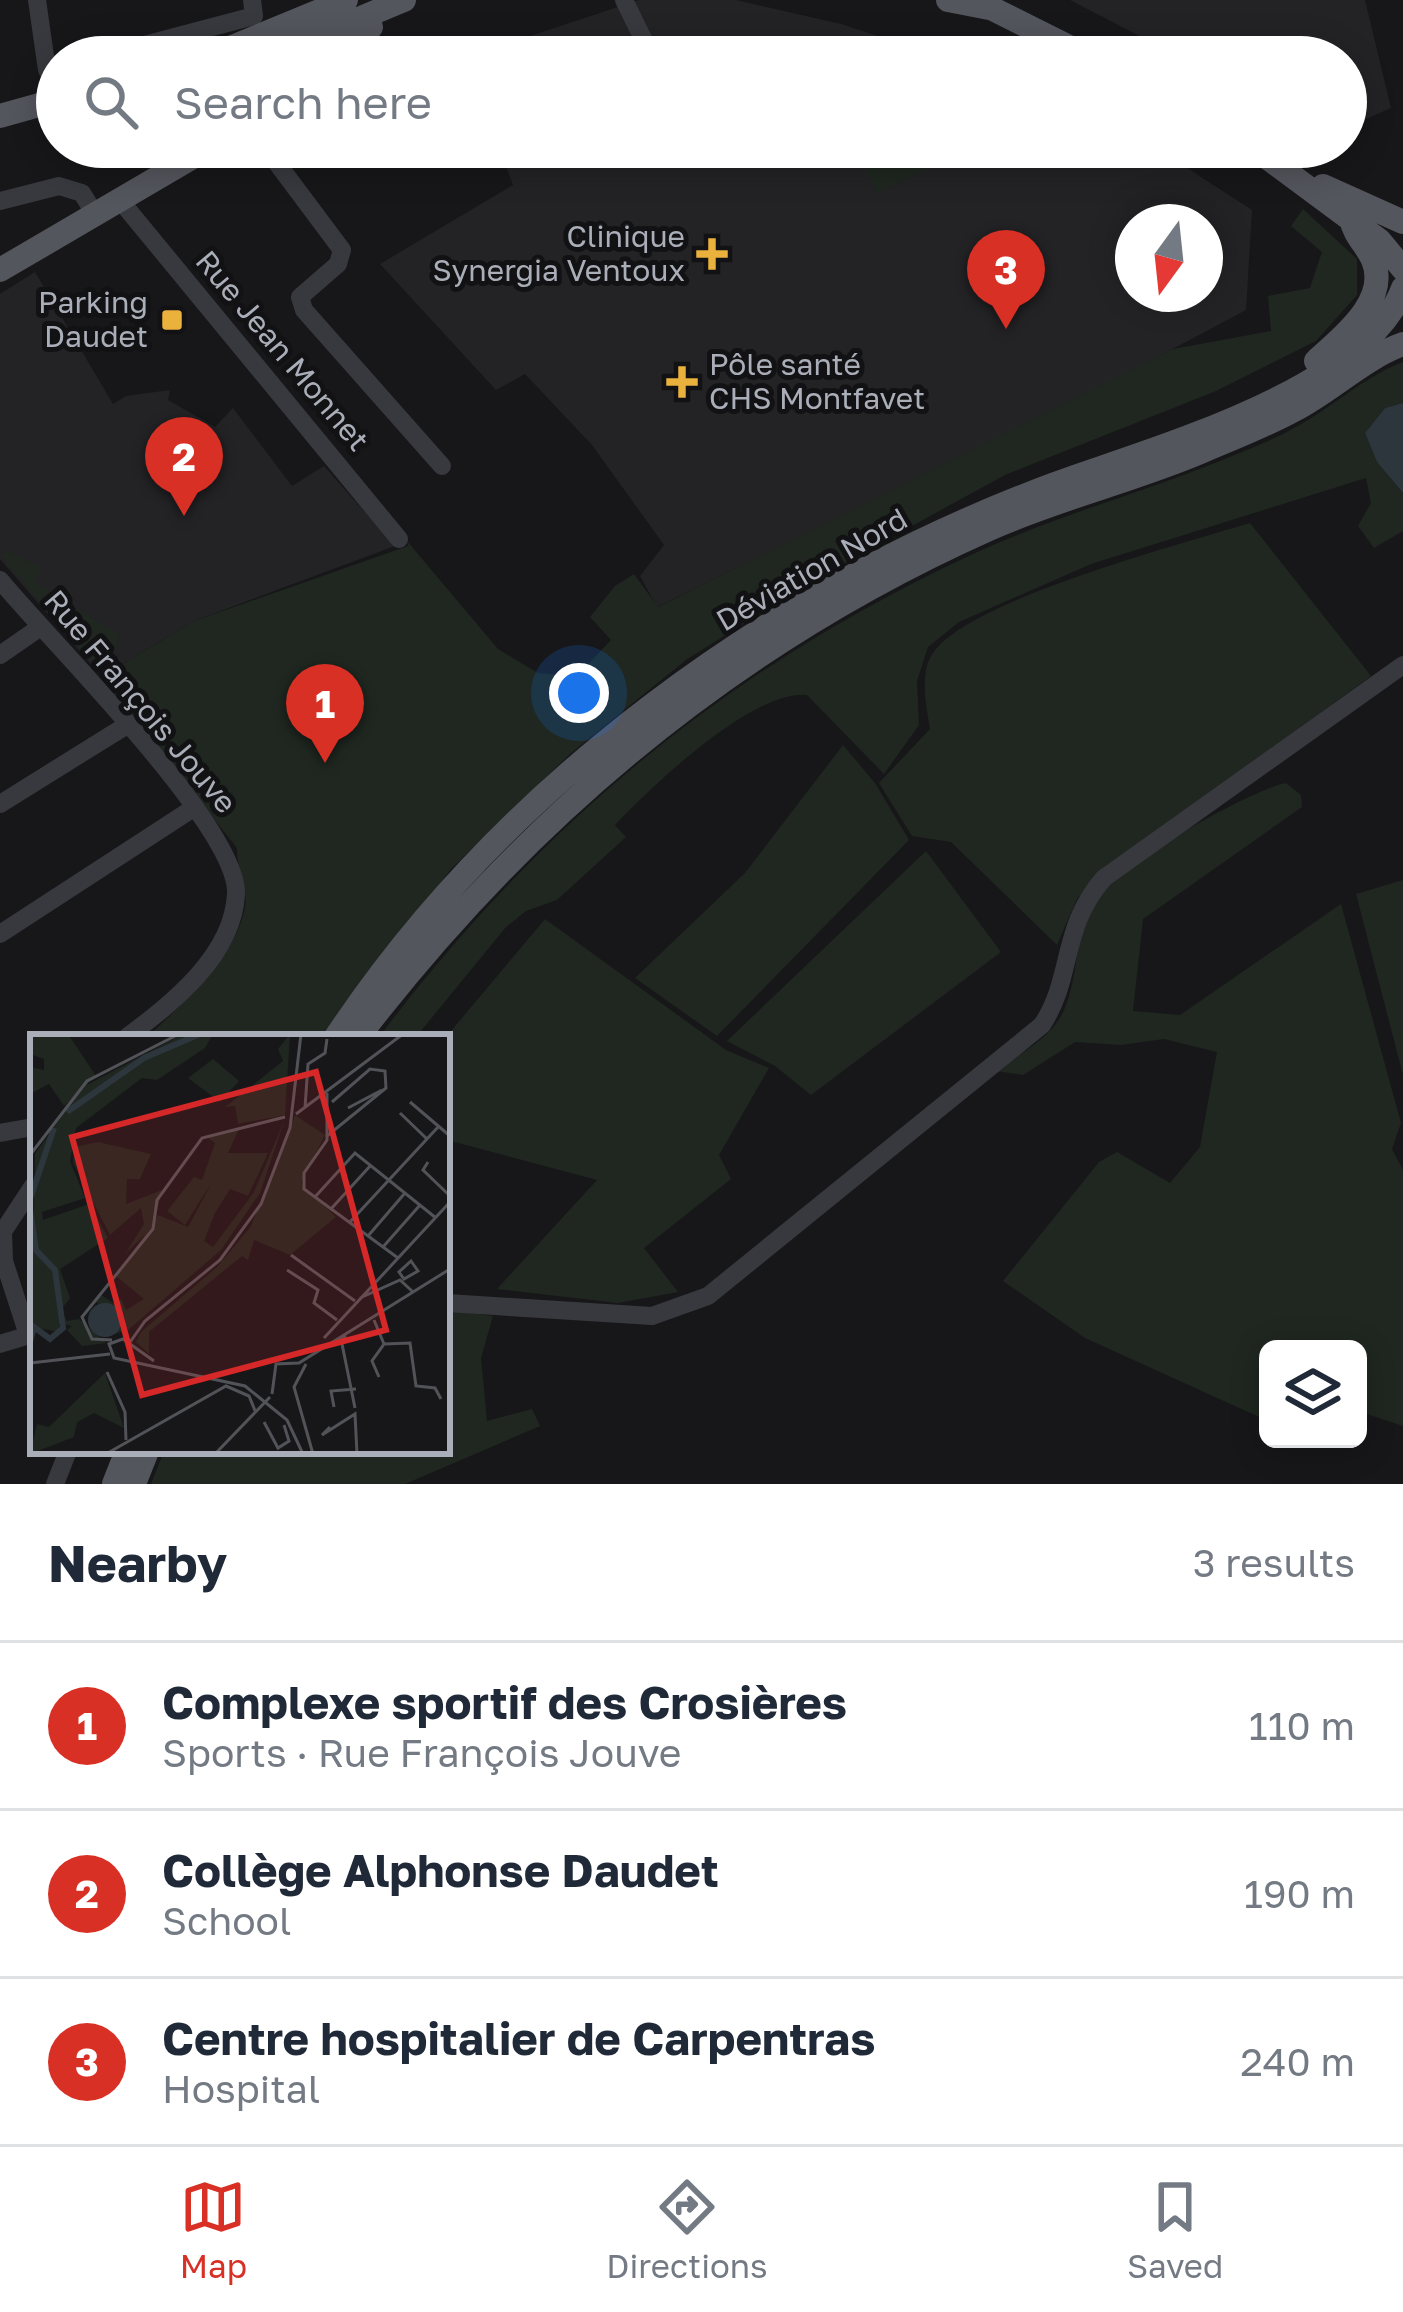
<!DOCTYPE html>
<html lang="en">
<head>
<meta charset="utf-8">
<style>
  :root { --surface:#fff; --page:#f6f6f7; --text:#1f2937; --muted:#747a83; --line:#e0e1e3; --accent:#d93025 }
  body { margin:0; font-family:"Golos Text",sans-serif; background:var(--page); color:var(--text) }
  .controls { position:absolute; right:36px; bottom:36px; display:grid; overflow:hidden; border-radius:18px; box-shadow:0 6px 30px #0003 }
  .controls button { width:108px; height:108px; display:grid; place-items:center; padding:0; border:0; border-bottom:3px solid var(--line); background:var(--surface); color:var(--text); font:60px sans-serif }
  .compass { position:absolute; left:1115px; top:204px; width:108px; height:108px; border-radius:50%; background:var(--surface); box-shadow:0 6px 30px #0003; rotate:195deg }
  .you { position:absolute; left:579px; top:693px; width:42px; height:42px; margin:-30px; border:9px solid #fff; border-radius:50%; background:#1a73e8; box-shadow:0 0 0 18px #1a73e833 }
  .badge { display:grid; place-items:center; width:78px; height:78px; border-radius:50%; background:var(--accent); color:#fff; font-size:39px; font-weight:700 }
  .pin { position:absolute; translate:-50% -99px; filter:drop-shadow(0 3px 6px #0008) }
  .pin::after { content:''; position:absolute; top:63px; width:42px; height:36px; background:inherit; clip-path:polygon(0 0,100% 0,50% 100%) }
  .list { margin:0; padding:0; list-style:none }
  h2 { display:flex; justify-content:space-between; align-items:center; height:156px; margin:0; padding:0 48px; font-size:51px }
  h2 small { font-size:39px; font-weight:400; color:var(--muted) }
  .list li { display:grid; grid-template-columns:78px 1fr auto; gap:36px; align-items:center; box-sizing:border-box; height:168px; padding:0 48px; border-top:3px solid var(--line) }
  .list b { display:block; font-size:45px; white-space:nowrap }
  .list p { margin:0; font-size:39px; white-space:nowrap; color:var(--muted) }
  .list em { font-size:39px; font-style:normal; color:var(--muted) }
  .icon { flex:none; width:66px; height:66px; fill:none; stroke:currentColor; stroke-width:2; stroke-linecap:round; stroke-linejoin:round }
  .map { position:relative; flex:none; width:1403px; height:1484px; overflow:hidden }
  .search { position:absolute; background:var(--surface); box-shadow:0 6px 30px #0003; left:36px; right:36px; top:36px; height:132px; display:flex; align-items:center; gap:30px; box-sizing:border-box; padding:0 42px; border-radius:66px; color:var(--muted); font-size:45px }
  .sheet { height:660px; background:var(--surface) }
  nav { display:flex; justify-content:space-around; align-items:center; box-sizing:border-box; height:168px; border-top:3px solid var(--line); background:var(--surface); font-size:33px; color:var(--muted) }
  nav a { display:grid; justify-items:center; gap:6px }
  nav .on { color:var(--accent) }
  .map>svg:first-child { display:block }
  .built { fill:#232326; fill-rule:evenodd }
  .green { fill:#1f2720 }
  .water { fill:#2d363c }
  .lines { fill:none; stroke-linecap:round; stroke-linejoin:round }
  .minor { stroke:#38393e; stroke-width:18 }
  .major { stroke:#54565d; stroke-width:24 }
  .poi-dot { fill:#eab13d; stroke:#121214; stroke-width:4.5 }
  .labels { text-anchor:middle; stroke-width:10; stroke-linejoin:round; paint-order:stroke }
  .poi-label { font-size:30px; fill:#aaaeb8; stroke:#121214; text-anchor:end }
  .street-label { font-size:30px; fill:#aaaeb8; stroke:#121214 }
  .inset-river { fill:none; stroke:#2d363c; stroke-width:6 }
  .inset-road { fill:none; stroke:#525359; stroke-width:3 }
  .view { fill:#d62828; fill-opacity:0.15; stroke:#d62828; stroke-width:6 }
  .inset-edge { fill:none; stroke:#aaaeb8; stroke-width:6 }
</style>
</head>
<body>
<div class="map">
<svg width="1403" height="1484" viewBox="0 0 1403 1484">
  <rect width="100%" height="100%" fill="#171719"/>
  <path class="built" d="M 639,0 L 736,0 L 841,24 L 942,57 L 520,57 L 518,40 Z
    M 1070,0 L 1365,0 L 1391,108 L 1346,128 L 1346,57 L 1180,57 Z
    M 499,147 L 1155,147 L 1252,210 L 1246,310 L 1060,409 L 657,607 L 640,576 L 664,545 L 592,445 L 525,374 L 496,390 L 380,264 L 513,185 ZM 1133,222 L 1205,222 L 1205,294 L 1133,294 Z
    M 35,272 L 113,404 L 126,396 L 170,390 L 168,400 L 215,427 L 233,408 L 292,486 L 324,466 L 395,546 L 194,621 L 116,668 L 111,662 L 96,670 L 0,559 L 0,294 Z"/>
  <path class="green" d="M 867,147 L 972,147 L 877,193 L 856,153 Z
    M 1303,209 L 1357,259 L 1357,295 L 1316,341 L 1216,391 L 1005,475 L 804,585 L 686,660 L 570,754 L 452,868 L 321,1037 L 148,1037 C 184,1001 231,963 244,912 C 250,889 236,868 237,848 L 101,677 L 194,621 L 408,546 L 407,541 L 498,649 L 538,673 L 577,676 L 611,640 L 590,617 L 615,586 L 634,574 L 658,607 L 1173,349 L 1271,331 L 1268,296 L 1310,288 L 1322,252 L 1291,226 Z
    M 1403,362 L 1403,403 L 1385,408 L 1365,433 L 1377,462 L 1403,493 L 1403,531 L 1374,548 L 1358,526 L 1371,503 L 1366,478 L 1091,564 L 959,622 L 928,647 L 917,681 L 919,725 L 884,774 L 807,695 C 752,690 651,787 615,825 L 626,837 L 557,900 L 526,911 L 506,927 L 416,1037 L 379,1037 C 541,823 728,668 973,554 C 1053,517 1138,494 1220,461 C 1244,451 1271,441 1294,428 C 1332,408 1363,377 1403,362 Z
    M 1250,523 L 1371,676 L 1099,874 L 1077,899 L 1057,945 L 951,842 L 912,836 L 879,783 L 930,729 C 926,704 918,669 936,649 C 978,598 1181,544 1250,523 Z
    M 5,550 L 41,568 L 35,583 L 120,635 L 113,658 L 105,651 L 90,661 L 2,557 Z
    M 843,745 L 875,783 L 909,840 L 717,1036 L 635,978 L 745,873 Z
    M 1286,783 L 1301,795 L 1302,807 L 1143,919 L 1133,1011 L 1180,1015 L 1341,904 L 1401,1123 L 1392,1149 L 1403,1170 L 1403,1426 L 1358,1411 L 1358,1349 L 1268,1349 L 1268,1421 L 1085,1338 L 1003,1281 L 1099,1162 L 1117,1152 L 1170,1183 L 1200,1147 L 1217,1052 L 1164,1039 L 1121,1045 L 1075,1042 L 1023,1075 L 996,1071 C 1019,1054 1052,1038 1064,1010 C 1079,977 1074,938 1091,903 C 1108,870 1249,790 1286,783 Z
    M 926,851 L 1001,952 L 811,1095 L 775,1066 L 727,1041 Z
    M 1403,880 L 1403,1075 L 1356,894 Z
    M 545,919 L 726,1050 L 769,1068 L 719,1155 L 731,1179 L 644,1248 L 678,1292 L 618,1303 L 497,1289 L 597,1180 L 447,1140 L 446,1037 Z
    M 447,1310 L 493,1316 L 481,1358 L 487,1421 L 532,1409 L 540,1426 L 405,1484 L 151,1484 L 164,1451 L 447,1451 Z"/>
  <path class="water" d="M 1403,403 L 1403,493 L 1377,462 L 1365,433 L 1385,408 Z"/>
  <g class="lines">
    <path class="minor" d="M 37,0 L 47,70
      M 624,0 L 652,57
      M 99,57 L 254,16 L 252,0
      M 265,147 L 342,250 L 338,264 L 300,297 L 304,310 L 442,466
      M 119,199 L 399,539
      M 0,201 L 59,186 L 82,193 L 94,213
      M 0,580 C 48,639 239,827 236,894 C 233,956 172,1003 127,1037
      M 0,655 L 39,628
      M 0,804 L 127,725
      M 0,934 L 192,809
      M 0,1133 L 33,1127
      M 3,1232 L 4,1261 L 28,1335
      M 0,1236 L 33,1186
      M 447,1303 L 652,1316 L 708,1296 L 1042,1025 C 1074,976 1060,928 1104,878 L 1403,665
      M 0,1344 L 33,1334
      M 55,1484 L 68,1451"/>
    <path class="major" d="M 948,0 L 989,8
      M 975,0 L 1089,57
      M 208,57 L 346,0
      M 229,57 L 337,28 L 404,0
      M 329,57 L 371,27
      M 0,116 L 57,100
      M 1253,147 L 1380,241 L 1403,269
      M 1323,186 L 1403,222
      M 0,270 L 210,147
      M 1316,361 C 1342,337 1390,301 1373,260 C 1366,244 1355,237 1351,219
      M 336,1037 C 504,784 772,589 1055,484 C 1151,449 1366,390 1403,288
      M 358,1037 C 527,816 733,643 989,529 C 1058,498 1133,481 1203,451 C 1233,438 1265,426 1294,410 C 1331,391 1364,358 1403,344
      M 114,1484 L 127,1451
      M 134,1484 L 147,1451"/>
  </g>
  <g class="poi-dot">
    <path d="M706 236h12v12h12v12h-12v12h-12v-12h-12v-12h12z"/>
    <rect x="160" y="308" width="24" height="24" rx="6"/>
    <path d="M676 364h12v12h12v12h-12v12h-12v-12h-12v-12h12z"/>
  </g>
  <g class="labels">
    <g class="poi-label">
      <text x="685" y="247">Clinique<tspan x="685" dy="34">Synergia Ventoux</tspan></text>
      <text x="148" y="313">Parking<tspan x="148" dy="34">Daudet</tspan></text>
      <text x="709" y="375" text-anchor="start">Pôle santé<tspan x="709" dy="34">CHS Montfavet</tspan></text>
    </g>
    <g class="street-label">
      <text transform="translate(282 351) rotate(50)" y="10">Rue Jean Monnet</text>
      <text transform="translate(812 570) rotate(-30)" y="10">Déviation Nord</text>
      <text transform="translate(140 702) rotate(50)" y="10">Rue François Jouve</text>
    </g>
  </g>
  <g transform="translate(30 1034)">
    <rect width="420" height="420" fill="#171719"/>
    <path d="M 0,0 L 38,0 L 66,42 L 34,72 L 19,50 L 0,60 L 0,33 L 14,36 L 14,25 L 0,20 ZM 153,0 L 183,0 L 175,14 L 127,46 L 112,44 L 46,94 L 40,127 L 55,164 L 12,178 L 13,186 L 59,170 L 78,204 L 30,235 L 40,264 L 31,276 L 37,287 L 49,285 L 76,309 L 52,312 L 37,296 L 42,292 L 29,289 L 30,298 L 7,294 L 0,302 L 5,120 L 53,53 ZM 260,0 L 255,81 L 208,90 L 205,72 L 195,73 L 253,27 L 248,15 ZM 183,25 L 209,47 L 190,68 L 158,44 ZM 265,81 L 295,101 L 271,149 L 306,183 L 260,221 L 224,206 L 218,226 L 212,222 L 119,298 L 119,320 L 106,308 L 111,298 L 188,232 L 221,192 ZM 255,85 L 230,159 L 191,216 L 98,296 L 81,301 L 96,290 L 66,268 L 70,260 L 85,270 L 91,265 L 96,276 L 114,265 L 86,242 L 128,181 L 158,193 L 182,148 L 155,191 L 137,177 L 164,143 L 172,146 L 185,109 L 177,103 L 209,95 L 198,119 L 238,119 L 218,162 L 200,155 L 185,179 L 174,207 L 183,213 L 224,158 ZM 68,108 L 121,120 L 110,145 L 97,145 L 96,170 L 132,156 L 124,191 L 95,220 L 114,190 L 111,174 L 80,201 L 43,129 L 44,113 ZM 75,339 L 94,394 L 64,379 L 47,388 L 44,403 L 0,420 L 7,390 L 19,393 Z" fill="#1f2720"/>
    <path d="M58 286a17 17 0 1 1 34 0a17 17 0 1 1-34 0Z" fill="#2d363c"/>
    <path class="inset-river" d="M 37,78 L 114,24 L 170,0M 0,165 L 24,94M 0,176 L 6,216 L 25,236 L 33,294 L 20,305 L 4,293 L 0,308"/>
    <path class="inset-road" d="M 297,59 L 297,106 L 274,139 L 274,155 L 368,224M 380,68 L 420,102M 275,74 L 278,30 L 295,19 L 297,5M 318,74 L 352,56M 370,79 L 397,105M 266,80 L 373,0M 297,102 L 356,54 L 355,37 L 340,35 L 302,68M 0,121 L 57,47 L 149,0M 398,128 L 393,136 L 420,162M 284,164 L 325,119 L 406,184M 300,176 L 341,131M 319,189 L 409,92M 338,202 L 375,159M 353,213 L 390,171M 261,221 L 325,267M 381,227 L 388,237 L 374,245 L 369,238 ZM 257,236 L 288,256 L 284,269 L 307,286M 330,264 L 370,246 L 382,257M 344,286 L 354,310 L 342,327 L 349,343M 316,302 L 311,305 L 325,374M 294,304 L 420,168M 82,306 L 62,305 L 52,283 L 123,195 L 127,166 L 172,104 L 255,83M 354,310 L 380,309 L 386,352 L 405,354 L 411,365M 98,311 L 115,287 L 190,226 L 231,170 L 260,94 L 271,0M 124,327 L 93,305 L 79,310 L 84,324 L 215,352 L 257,386 L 273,420M 0,329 L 80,320M 276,330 L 264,353 L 283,420M 77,338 L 95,378 L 96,406M 242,360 L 246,330 L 269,329 L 420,235M 304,373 L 301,357 L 326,355M 234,388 L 248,414 L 259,407 L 254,391M 300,393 L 292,401 L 325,380 L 327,420M 76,420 L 196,352 L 219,362 L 226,379M 185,420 L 240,363"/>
    <path class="view" d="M 286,38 L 356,296 L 112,361 L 42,103 Z"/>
    <rect width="420" height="420" class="inset-edge"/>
  </g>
</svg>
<div class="controls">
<button><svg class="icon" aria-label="layers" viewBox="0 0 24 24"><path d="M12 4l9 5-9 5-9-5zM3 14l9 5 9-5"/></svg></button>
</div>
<svg class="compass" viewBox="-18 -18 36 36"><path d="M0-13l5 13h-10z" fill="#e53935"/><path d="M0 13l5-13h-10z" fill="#747a83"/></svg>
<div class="you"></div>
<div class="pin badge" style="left:325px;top:763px">1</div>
<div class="pin badge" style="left:184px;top:516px">2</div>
<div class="pin badge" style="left:1006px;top:329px">3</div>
<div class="search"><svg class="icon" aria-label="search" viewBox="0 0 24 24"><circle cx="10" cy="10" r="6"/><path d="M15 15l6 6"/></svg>Search here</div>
</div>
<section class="sheet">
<h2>Nearby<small>3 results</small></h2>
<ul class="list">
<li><span class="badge">1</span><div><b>Complexe sportif des Crosières</b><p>Sports · Rue François Jouve</p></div><em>110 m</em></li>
<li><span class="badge">2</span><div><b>Collège Alphonse Daudet</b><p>School</p></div><em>190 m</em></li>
<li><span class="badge">3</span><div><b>Centre hospitalier de Carpentras</b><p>Hospital</p></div><em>240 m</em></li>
</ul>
</section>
<nav>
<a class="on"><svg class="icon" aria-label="map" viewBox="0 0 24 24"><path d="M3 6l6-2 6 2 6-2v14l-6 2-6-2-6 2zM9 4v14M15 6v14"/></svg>Map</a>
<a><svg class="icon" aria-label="directions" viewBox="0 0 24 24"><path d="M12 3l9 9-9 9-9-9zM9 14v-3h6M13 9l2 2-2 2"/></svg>Directions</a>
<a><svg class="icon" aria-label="saved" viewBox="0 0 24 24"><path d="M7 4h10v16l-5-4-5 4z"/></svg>Saved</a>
</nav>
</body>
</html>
